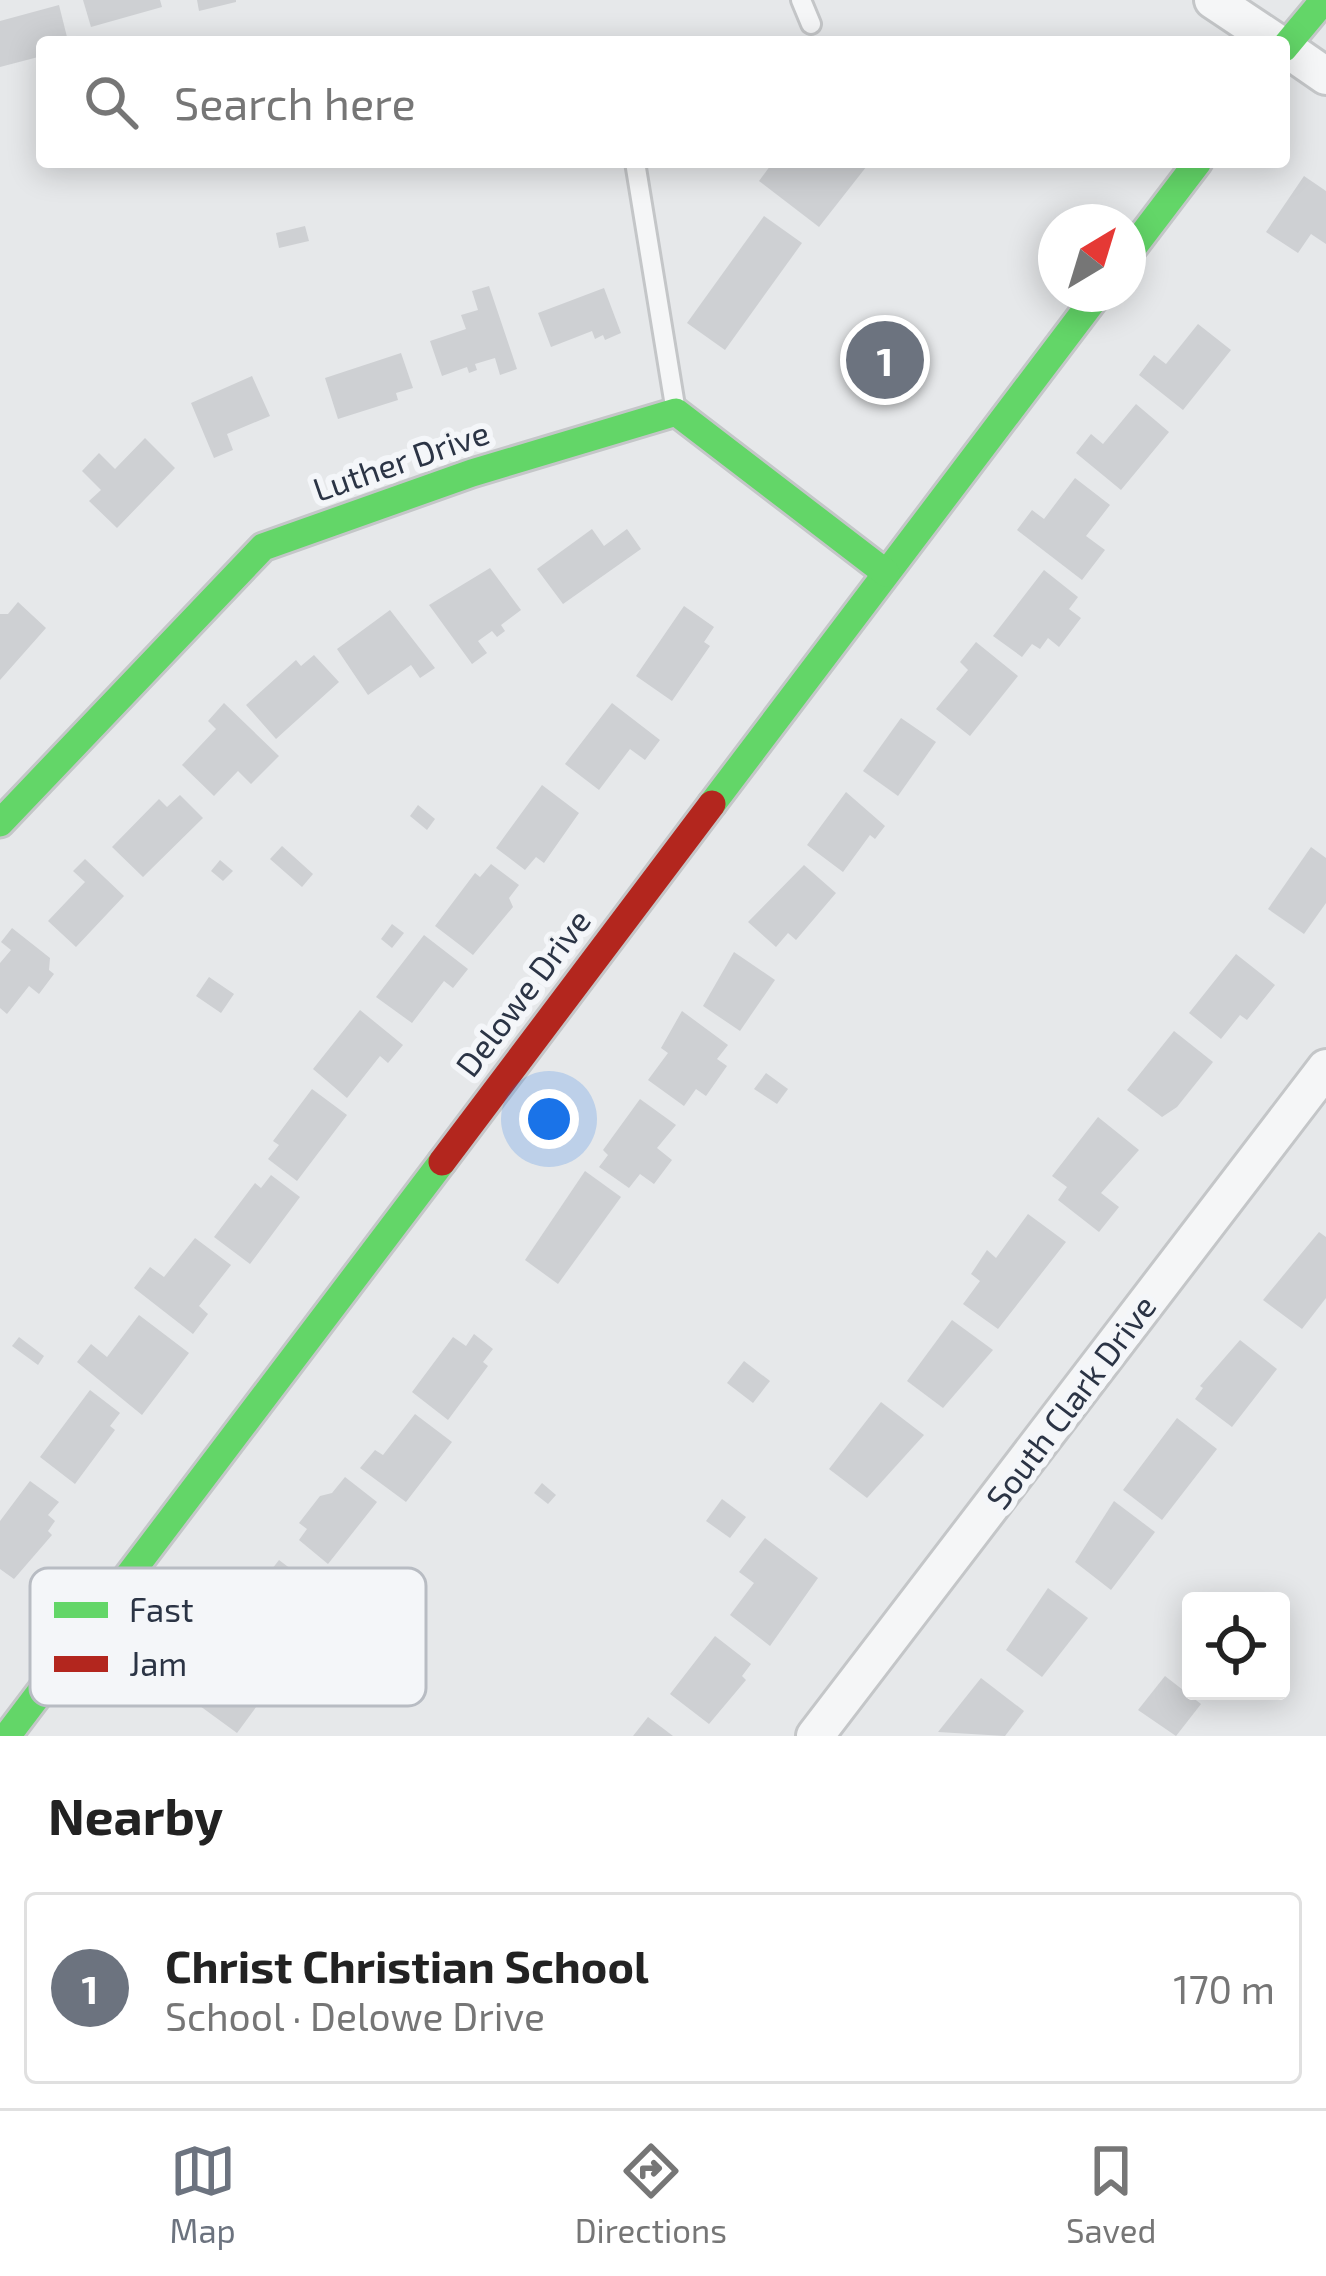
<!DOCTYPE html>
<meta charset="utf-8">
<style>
:root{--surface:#fff;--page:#f6f6f6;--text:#222;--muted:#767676;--line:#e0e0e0;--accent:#6c737f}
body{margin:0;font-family:"Exo 2",sans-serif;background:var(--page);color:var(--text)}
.controls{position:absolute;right:36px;bottom:36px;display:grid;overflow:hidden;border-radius:12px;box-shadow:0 6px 30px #0003}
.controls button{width:108px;height:108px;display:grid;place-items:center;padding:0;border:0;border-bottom:3px solid var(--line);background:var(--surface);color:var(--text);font:60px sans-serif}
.compass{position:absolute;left:1038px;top:204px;width:108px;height:108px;border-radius:50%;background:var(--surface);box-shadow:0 6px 30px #0003;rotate:38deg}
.you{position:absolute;left:549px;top:1119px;width:42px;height:42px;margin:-30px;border:9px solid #fff;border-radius:50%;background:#1a73e8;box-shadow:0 0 0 18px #1a73e833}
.badge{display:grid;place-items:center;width:78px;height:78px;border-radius:50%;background:var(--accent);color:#fff;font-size:39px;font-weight:700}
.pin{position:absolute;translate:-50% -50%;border:6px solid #fff;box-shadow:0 3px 12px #0006}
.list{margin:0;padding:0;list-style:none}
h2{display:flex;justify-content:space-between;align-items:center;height:156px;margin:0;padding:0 48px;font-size:51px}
h2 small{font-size:39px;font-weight:400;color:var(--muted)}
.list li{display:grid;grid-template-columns:78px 1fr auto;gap:36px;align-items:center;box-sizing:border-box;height:192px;margin:0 24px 24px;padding:0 24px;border:3px solid var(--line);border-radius:12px}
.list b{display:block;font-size:45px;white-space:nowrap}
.list p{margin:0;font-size:39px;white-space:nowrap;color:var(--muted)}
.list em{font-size:39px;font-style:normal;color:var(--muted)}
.icon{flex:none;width:66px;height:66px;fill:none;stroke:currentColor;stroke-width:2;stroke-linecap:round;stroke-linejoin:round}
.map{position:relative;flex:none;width:1326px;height:1736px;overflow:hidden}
.search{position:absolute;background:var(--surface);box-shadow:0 6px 30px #0003;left:36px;right:36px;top:36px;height:132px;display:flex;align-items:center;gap:30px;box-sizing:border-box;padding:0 42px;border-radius:12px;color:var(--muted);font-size:45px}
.sheet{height:372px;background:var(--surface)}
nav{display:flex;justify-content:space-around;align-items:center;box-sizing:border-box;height:168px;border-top:3px solid var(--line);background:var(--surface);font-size:33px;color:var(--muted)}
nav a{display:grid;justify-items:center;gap:6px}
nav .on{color:var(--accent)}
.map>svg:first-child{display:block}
.building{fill:#ced0d3}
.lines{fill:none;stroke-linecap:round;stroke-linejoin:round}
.lane-casing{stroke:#c4c6c8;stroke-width:24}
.street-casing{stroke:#c4c6c8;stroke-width:42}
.fast-casing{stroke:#c4c6c8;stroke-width:33}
.jam-casing{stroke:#c4c6c8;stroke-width:33}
.lane{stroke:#f5f6f7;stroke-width:18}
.street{stroke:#f5f6f7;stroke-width:36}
.fast{stroke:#63d668;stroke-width:27}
.jam{stroke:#b3261e;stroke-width:27}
.labels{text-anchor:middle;stroke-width:12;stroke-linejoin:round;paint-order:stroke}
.street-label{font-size:33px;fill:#2b3445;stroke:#f4f6f9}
.key{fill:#f4f6f9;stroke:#b8bcc3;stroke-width:3}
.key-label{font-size:33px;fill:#2b3445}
</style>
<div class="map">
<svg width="1326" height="1736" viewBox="0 0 1326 1736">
<rect width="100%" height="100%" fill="#e6e8ea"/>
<!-- building -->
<g class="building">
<path d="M83,0H160L162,7L91,27Z"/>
<path d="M197,0H236V2L199,11Z"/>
<path d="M59,5L68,41L42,42V56L0,67V21Z"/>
<path d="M773,162H870L819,227L759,181Z"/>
<path d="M1304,176L1326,191V244L1311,234L1298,253L1266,232Z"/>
<path d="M764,216L802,243L725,350L687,323Z"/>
<path d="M305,226L309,241L279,248L276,233Z"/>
<path d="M489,286L517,369L500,375L495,358L475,364L477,370L469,373L467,367L442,376L430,341L466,329L461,315L478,310L472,291Z"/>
<path d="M604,288L621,333L605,340L603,335L595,339L592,331L551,347L538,313Z"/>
<path d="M1198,324L1231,350L1183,410L1139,375L1154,355L1166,364Z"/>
<path d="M401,353L413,388L396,393L398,400L338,419L325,378Z"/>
<path d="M252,376L270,416L227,434L233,450L214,458L191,403Z"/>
<path d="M1136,404L1169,432L1121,490L1076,453L1091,434L1103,444Z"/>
<path d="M145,438L175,468L117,528L89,501L101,490L82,471L99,453L115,469Z"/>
<path d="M1075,478L1110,505L1086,536L1105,550L1082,580L1017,530L1032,510L1044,519Z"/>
<path d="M592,529L604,546L627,529L641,549L563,604L537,569Z"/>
<path d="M490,568L521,610L501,625L505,631L497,637L492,631L478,641L487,653L472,664L429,605Z"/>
<path d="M1044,570L1078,597L1069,609L1081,618L1059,647L1048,638L1040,649L1032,644L1022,657L993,636Z"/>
<path d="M18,602L46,628L0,680V614H8Z"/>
<path d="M684,606L714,627L704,642L710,646L672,701L636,676Z"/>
<path d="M390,610L435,668L420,678L411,665L368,695L337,649Z"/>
<path d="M976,642L1018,676L970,736L936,709L968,670L960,662Z"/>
<path d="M314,655L339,682L276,739L246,705L296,660L301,666Z"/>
<path d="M224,703L279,756L251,784L238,771L214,796L182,765L216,729L208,721Z"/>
<path d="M612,703L660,740L645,760L630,749L599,790L565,764Z"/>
<path d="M901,718L936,742L898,796L863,771Z"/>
<path d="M542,785L579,813L544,863L536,857L525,870L496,848Z"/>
<path d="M846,792L885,826L875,839L870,835L843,872L807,845Z"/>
<path d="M180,795L203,818L143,877L112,847L159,799L167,807Z"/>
<path d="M418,805L435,819L427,830L410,816Z"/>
<path d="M282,846L313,874L302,887L270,859Z"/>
<path d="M1311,847L1326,858V903L1304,934L1268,909Z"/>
<path d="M85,859L124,896L76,947L48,921L85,882L73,871Z"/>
<path d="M220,860L233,871L223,881L211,871Z"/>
<path d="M491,864L519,885L509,898L513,907L473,955L435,926L475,873L480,877Z"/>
<path d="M804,865L836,893L796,940L788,933L776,947L748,922Z"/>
<path d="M392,924L404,933L392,948L381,939Z"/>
<path d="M12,928L50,958L49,970L54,974L39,994L29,986L7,1014L0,1008V963L11,950L1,942Z"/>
<path d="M424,935L468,969L453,988L444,981L412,1023L376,997Z"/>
<path d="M734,952L775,980L740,1031L703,1006Z"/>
<path d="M1236,954L1275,985L1247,1020L1240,1015L1221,1039L1189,1013Z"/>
<path d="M209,977L234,994L221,1013L196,996Z"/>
<path d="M360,1010L403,1045L388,1063L380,1056L347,1098L313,1069Z"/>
<path d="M682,1011L728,1045L717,1059L727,1066L706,1096L696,1089L684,1106L648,1080L668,1053L661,1048Z"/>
<path d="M1174,1031L1213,1062L1177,1107L1162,1117L1127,1090Z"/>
<path d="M766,1073L788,1089L777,1104L754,1089Z"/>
<path d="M312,1089L347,1115L297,1181L268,1159L279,1145L273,1141Z"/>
<path d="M640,1099L676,1125L657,1148L672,1160L654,1184L640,1174L629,1188L599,1167L608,1155L603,1150Z"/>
<path d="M1098,1117L1139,1150L1101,1193L1119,1207L1099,1232L1058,1200L1067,1187L1052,1176Z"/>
<path d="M585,1171L621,1197L558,1284L525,1260Z"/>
<path d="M271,1175L300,1197L250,1264L214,1237L255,1183L261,1188Z"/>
<path d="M1028,1214L1066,1242L998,1329L963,1304L980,1281L971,1274L987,1250L996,1258Z"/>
<path d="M1319,1232L1326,1237V1298L1302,1329L1263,1300Z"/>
<path d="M195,1238L231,1265L199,1306L208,1314L193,1334L134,1288L150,1267L164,1277Z"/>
<path d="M139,1315L189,1353L142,1415L77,1362L91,1344L107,1357Z"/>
<path d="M952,1320L993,1350L943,1408L907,1381Z"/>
<path d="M474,1334L493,1349L483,1362L488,1366L448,1420L412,1392L453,1337L466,1346Z"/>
<path d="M19,1337L44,1356L38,1365L12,1346Z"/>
<path d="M1240,1340L1277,1369L1232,1427L1195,1399L1203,1388L1200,1386Z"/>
<path d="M744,1361L770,1381L753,1403L727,1383Z"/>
<path d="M90,1390L120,1413L110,1426L115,1430L75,1484L40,1457Z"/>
<path d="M881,1402L924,1435L867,1498L829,1469Z"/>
<path d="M415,1414L452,1442L406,1502L360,1468L375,1450L383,1455Z"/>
<path d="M1177,1418L1217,1449L1162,1520L1123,1490Z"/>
<path d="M345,1477L377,1502L328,1564L299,1540L307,1529L299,1523L320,1496L332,1493Z"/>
<path d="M30,1481L59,1502L48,1515L55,1521L48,1531L52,1535L14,1579L0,1569V1521Z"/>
<path d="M542,1483L556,1495L548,1504L534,1493Z"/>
<path d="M722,1499L746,1517L730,1538L706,1521Z"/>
<path d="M1114,1501L1155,1532L1111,1590L1075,1562Z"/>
<path d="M765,1538L818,1578L770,1646L730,1615L754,1583L739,1572Z"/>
<path d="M279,1560L332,1600L325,1610L315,1602L277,1652L242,1626L274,1584L265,1578Z"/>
<path d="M1048,1588L1088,1618L1042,1677L1006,1650Z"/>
<path d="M233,1636L290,1679L282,1692L273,1684L237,1733L200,1706L230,1667L217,1657Z"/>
<path d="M715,1636L751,1664L742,1676L746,1680L709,1724L670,1694Z"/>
<path d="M1165,1676L1201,1704L1176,1736L1138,1710Z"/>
<path d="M981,1678L1024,1711L1005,1736L938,1732Z"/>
<path d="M648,1717L673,1736H633Z"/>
</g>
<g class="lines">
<defs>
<g id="lane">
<path d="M801,0L811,24"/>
<path d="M635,162L676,412"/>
</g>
<g id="street">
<path d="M1213,0L1276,42"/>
<path d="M1284,47L1326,76"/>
<path d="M815,1736L1326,1068"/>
</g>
<g id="fast">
<path d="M1284,48L1324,0"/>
<path d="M1128,254L1198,162"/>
<path d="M712,804L1098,294"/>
<path d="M0,823L263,547L472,473L676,412L886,573"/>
<path d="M7,1736L442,1162"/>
</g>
<path id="jam" d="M442,1162L712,804"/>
</defs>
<!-- lane casing -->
<use href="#lane" class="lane-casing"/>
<!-- street casing -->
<use href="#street" class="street-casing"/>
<!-- fast casing -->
<use href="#fast" class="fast-casing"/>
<!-- jam casing -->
<use href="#jam" class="jam-casing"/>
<!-- lane -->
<use href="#lane" class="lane"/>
<!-- street -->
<use href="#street" class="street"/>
<!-- fast -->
<use href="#fast" class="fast"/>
<!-- jam -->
<use href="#jam" class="jam"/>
</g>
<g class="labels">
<!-- street labels -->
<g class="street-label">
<text transform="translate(401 461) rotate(-19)" y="12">Luther Drive</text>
<text transform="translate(523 993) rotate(-53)" y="12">Delowe Drive</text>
<text transform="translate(1071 1402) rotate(-53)" y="12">South Clark Drive</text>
</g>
</g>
<!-- legend -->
<rect x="30" y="1568" width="396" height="138" rx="18" class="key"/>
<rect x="54" y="1602" width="54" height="16" fill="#63d668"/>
<rect x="54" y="1656" width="54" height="16" fill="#b3261e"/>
<g class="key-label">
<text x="129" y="1622">Fast</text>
<text x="129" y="1676">Jam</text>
</g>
</svg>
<div class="controls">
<button><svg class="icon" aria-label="locate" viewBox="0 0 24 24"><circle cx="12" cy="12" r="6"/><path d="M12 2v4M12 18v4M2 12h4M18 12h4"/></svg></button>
</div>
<svg class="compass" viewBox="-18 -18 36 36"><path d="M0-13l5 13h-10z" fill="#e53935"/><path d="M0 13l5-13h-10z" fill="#767676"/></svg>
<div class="you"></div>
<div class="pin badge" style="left:885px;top:360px">1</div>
<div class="search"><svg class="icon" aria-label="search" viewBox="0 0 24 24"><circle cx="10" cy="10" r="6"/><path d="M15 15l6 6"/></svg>Search here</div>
</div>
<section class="sheet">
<h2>Nearby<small></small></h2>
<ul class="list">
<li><span class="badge">1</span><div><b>Christ Christian School</b><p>School · Delowe Drive</p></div><em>170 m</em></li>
</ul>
</section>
<nav>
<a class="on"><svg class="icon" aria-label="map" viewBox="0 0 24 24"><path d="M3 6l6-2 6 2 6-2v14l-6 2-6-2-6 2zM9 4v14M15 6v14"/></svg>Map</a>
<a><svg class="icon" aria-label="directions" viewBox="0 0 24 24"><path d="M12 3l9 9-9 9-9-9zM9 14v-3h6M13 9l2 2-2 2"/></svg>Directions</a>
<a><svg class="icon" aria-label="saved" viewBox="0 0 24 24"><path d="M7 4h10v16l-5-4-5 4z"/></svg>Saved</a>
</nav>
